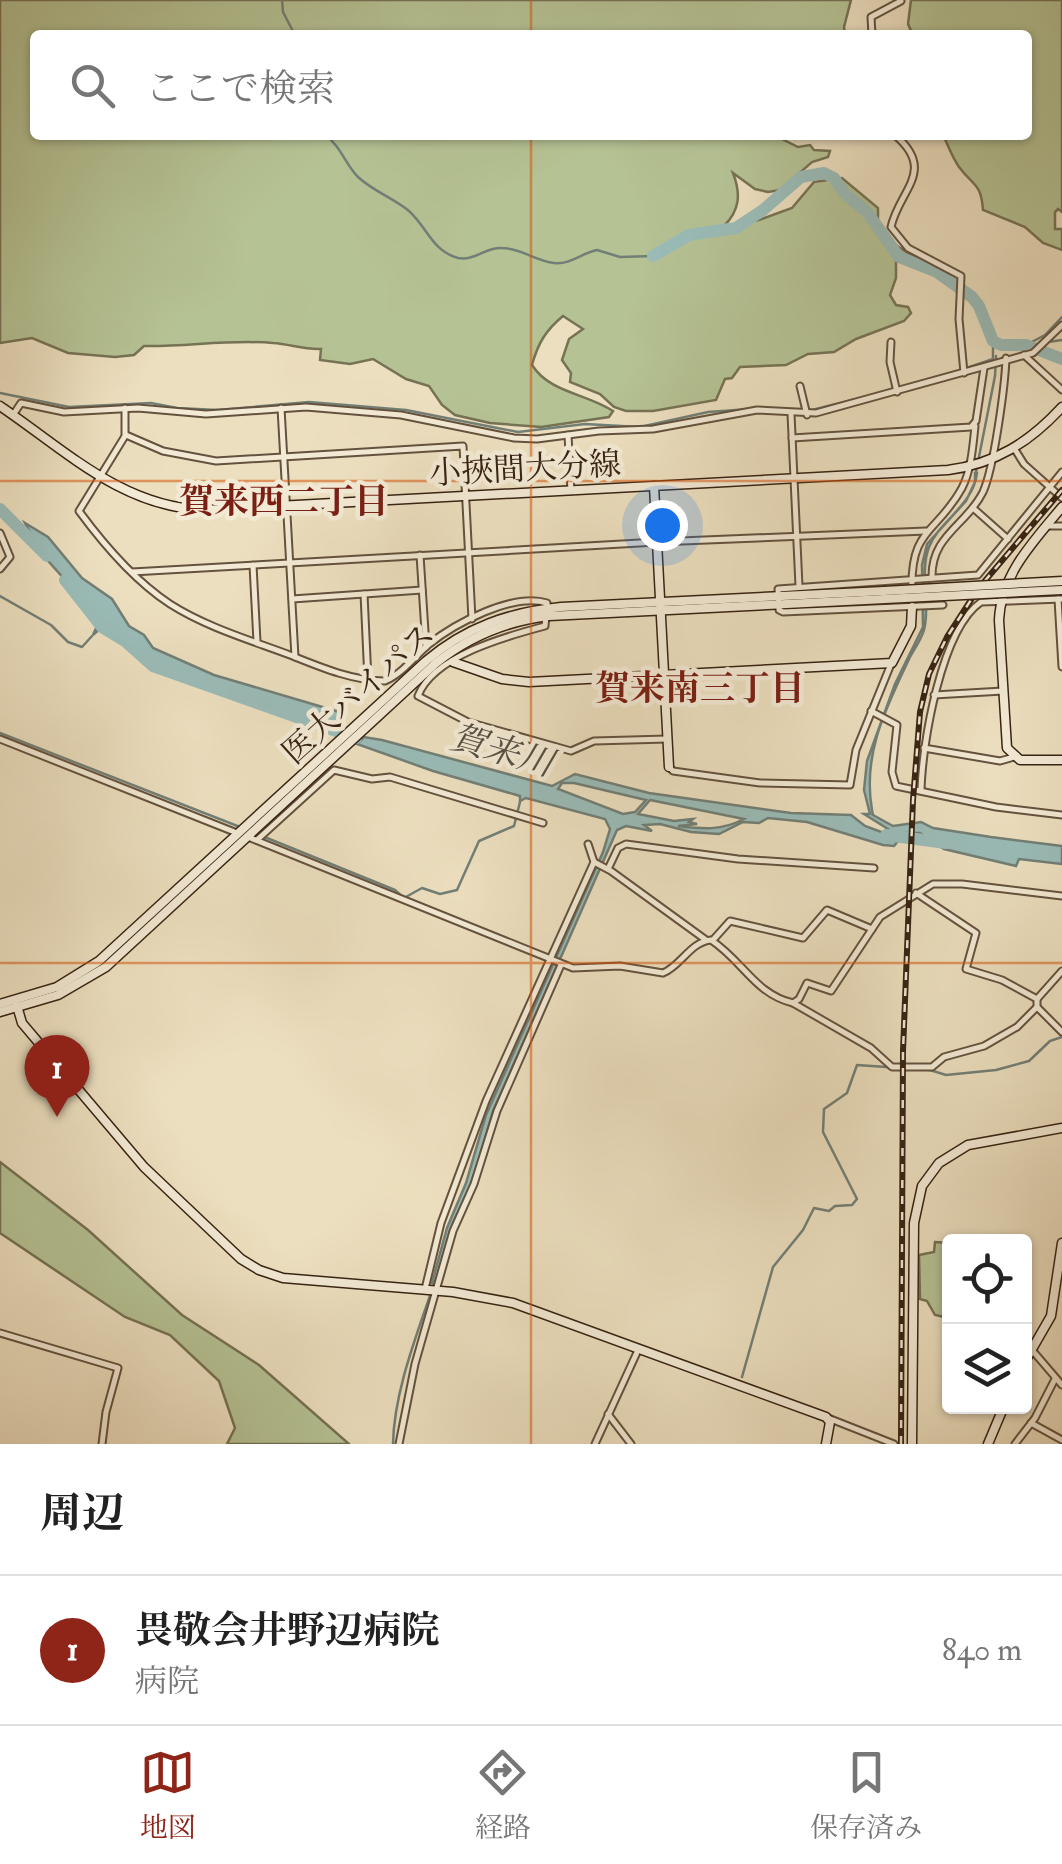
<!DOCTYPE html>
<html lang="ja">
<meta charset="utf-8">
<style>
:root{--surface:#fff;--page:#f2f2f2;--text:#222;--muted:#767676;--line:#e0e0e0;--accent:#8f2418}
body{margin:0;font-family:"IM FELL Double Pica","Noto Serif JP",serif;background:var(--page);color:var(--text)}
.controls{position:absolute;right:30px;bottom:30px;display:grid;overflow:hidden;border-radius:10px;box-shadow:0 2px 8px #0004}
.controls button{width:90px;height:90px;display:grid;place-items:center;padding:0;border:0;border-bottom:2px solid var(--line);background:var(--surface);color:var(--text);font:50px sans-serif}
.you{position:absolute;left:662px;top:525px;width:35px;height:35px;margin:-25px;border:8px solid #fff;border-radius:50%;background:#1a73e8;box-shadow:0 0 0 15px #1a73e833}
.badge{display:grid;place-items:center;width:65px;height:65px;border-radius:50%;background:var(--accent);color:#fff;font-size:32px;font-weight:700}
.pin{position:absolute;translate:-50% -82px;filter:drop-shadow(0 2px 5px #0008)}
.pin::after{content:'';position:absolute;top:52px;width:35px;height:30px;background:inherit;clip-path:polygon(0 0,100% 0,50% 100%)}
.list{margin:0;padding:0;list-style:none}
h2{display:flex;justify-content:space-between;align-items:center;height:130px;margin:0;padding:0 40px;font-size:42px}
h2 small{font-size:32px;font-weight:400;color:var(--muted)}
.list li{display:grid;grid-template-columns:65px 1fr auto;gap:30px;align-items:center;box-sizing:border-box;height:150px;padding:0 40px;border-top:2px solid var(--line)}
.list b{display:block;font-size:38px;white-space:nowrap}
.list p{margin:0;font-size:32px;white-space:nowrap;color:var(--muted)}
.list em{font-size:32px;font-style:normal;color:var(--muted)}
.icon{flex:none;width:55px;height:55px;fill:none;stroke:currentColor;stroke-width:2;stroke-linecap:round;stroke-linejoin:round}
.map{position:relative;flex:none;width:1062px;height:1444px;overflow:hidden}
.search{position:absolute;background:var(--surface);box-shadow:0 2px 8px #0004;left:30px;right:30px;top:30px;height:110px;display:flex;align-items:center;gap:25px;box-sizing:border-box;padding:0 35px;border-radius:10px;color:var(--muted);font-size:38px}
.sheet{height:280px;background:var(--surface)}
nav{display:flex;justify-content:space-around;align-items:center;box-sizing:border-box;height:140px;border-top:2px solid var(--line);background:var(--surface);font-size:28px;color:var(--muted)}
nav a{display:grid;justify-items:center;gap:5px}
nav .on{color:var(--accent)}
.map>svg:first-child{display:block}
.green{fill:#b5c294;stroke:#767254;stroke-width:2.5}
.water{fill:#9abcb8;stroke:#727f76;stroke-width:2.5;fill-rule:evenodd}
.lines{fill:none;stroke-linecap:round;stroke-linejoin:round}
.stream{stroke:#727f76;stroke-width:2.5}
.river{stroke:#9abcb8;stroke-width:12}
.street-casing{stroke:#64523e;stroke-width:9}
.secondary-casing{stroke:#372313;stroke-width:11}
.street{stroke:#f3ead5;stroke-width:5}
.secondary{stroke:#f3ead5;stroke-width:8}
.rail-casing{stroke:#372313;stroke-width:6}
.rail{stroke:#f3ead5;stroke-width:2.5;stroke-dasharray:8;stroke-linecap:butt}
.secondary-bridge-casing{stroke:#372313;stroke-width:11;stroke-linecap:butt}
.secondary-bridge{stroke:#f3ead5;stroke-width:8}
.grid{fill:none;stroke:#d6540d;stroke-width:2.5;stroke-opacity:0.55}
.labels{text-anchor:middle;stroke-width:9;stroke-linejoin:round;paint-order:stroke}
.street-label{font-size:32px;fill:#372313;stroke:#f3ead5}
.neighbourhood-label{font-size:35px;font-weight:bold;fill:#7a1f14;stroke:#f3ead5}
.water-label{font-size:35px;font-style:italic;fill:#555145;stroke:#f3ead5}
</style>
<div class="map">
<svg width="1062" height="1444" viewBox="0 0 1062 1444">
<rect width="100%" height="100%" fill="#ecdfbf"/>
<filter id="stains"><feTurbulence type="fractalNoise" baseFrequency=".002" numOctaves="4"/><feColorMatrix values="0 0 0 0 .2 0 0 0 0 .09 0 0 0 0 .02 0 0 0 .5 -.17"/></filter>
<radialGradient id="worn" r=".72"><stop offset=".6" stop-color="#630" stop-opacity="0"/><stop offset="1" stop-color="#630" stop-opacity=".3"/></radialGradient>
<!-- green -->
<g class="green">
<path d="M0,0H851L844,27L845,35H35V135H780V138L798,147L810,145L814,150L830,151L828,157L812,162L780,190L768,192L755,189L733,173C741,194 740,210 724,226L759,220L792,208L814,182L842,178L878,208V234L916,258L896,262V278L890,295L896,305L908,307L911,313L904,321L856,339L834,352L808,354L786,365L740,367L732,378L725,379L716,400L653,411H626L614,407L600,394L570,382L571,373L562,360L569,339L583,329L563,316C546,330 538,343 532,365C550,393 585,393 613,411L609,417L541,427L490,423L455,415L442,405L429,386L406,379L373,359L350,364L320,360L321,349C304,350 290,344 273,343C230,339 186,347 144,346L134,355L115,357L68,353L32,338L0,343Z"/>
<path d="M911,0H1062V212L1058,209L1055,212V229H1062V250L1043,243L1025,227L983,210C981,183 974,187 959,167C952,157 948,145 943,135H1027V35H913L908,24Z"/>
<path d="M0,1162L88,1230L182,1315L259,1365L349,1444H227L235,1428L219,1381L170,1335L125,1317L0,1233Z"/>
<path d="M935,1242L949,1243V1318L935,1315L927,1301L920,1299L919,1255L934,1252Z"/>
</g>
<!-- water -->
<g class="water">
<path d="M975,473H977C973,506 939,521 929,547C919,574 931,603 924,630C921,640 915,648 910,657C886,708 862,754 872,810L873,815L893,826L921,822L933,828L991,837L1062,846V864L1019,859L1016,866L944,849L920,833H905L894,846L883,845L807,822L768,818L759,823L743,822L719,834L691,832L660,824L644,825L652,831L626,826L617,830L493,1111L471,1186L453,1223L437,1284L432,1283L447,1228L466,1183L486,1115L603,852L610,829L605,819L526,798L520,801V796L433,771L357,744L364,737L382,740L552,786L575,774L649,793L791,813L851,815L865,826L884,833L888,829L864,814H870L864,790L867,761L895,684L923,627L922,565L927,544L966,501L975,482ZM562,783H574L646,800L635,812L623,814L558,789ZM650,800L744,819C721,831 702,829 678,826L697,824L689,822L693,819L674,821L638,814Z"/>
<path d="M25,523L48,537L82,578L112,599L129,626L144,635L153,648L214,675L336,711L343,715L342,729L336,734L277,706L218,688L141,658L124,639L104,625L93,635L100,619L41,553Z"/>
</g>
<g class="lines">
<!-- stream -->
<g class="stream">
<path d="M282,0L283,12L295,35"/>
<path d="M325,135C341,146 345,164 358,177C373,191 393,198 409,211C427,227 432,251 458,258C475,261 485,247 502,248C520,248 536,261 554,263C570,265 582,253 597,250L620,257L653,256"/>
<path d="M1048,342L1062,340"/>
<path d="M1026,345L1045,335L1062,317"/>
<path d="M952,373L993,359V341"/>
<path d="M0,393L69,407L151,403L177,408L218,410L309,402L406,410L518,432L585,424L640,427L708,412L765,408"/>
<path d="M812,410L892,390"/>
<path d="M976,472L995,376L996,356"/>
<path d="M0,596L51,625L68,642L82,647L92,636"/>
<path d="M0,733L240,827"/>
<path d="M262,836L395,890L404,898L422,888L440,894L457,890L479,841L514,826L520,802"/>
<path d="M742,1377L773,1267L803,1230L814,1208L829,1211L835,1206L852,1205L857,1199L823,1132L824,1109L847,1093L857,1065L930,1070L946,1075L996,1070L1029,1061L1050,1041L1062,1037"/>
<path d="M393,1444C394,1390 418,1332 435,1281"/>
</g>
<!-- river -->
<g class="river">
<path d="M653,256L689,235L736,228L763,210L801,177L824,173L834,178L844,193L867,212L899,257L937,272L972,297L979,306L993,341L1001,345H1026L1062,359"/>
<path d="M0,509L47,556"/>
<path d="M65,580L102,627L125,641L153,666L356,738"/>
<path d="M886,835L946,843"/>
</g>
<defs>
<g id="street">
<path d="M872,35L871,17L901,1"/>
<path d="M895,135C937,171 899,190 891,227L908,248L961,276L959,319L964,373"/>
<path d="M891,342L890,362L897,392"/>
<path d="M1024,355L1062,390"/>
<path d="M800,386L807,415"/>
<path d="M125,408V436L79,511C104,545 135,581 170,604C206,627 250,640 290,655C320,667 353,681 385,681C402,674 414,657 428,645C454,624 513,592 547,603L548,608"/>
<path d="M281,408L295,657"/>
<path d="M791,414L799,586"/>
<path d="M13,415L21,403L64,412L138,408L206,414L306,407L401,415L514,438L537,439L599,431L653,429L757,410L816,413L1033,353L1062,325"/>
<path d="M126,435L163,451L216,461L463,446L472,619"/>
<path d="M568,435L571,491"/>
<path d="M792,438L971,427L976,421L984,368"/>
<path d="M1014,448L1024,464L1062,498"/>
<path d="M973,508L1008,539"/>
<path d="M1046,526H1062"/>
<path d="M0,533L10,557L0,569"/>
<path d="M420,555L426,647"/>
<path d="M253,565L257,642"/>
<path d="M132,572L657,542L926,531"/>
<path d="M932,578C931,535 966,526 983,492C994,468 1005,386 1006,358"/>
<path d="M912,592C910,527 936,535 962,488C971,471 973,446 975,426"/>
<path d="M364,594L368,680"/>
<path d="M292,599L422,590"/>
<path d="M1058,599L1062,667"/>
<path d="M943,605L783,612L779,610L778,589L978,575L1062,472"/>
<path d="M546,616L545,626C507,636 433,656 418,696L468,722L571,751L594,741L667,739"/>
<path d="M934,695L1003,691"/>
<path d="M871,711L897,725L892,772L896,786L996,807L1062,815"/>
<path d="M0,739L237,833"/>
<path d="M924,748L1000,761L1014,757"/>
<path d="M669,767L673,771L760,783L850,785L856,750L891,664"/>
<path d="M921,791C922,745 941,629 981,602L1062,599"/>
<path d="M248,837L573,968L620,966L663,973C681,966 690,942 711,940C743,961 755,994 793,1003L799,999L807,983L831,991L880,917L933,884H962L1062,896"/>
<path d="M257,840L334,770L372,779L390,777L543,823"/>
<path d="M594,862L611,871L706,940"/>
<path d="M608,869L618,848L626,844L738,859L874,868"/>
<path d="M713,940L730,921L803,938L827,910L872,929"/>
<path d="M1037,999L1062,971"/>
<path d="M793,1003L871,1048L892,1067H932L944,1057L984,1046L1017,1027L1037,1007V999L1002,980L966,969L976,933L916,893"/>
<path d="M1037,1007L1062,1032"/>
<path d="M425,1289L441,1223L486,1101L594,862L588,844"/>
<path d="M0,1333L118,1368L106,1412L102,1444"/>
<path d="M1032,1350L1062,1385"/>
<path d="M608,1414L631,1444"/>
<path d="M828,1418L894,1444"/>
<path d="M1031,1423L1062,1440"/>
<path d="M399,1444L415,1364L453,1231L474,1184L497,1111L561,965"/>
<path d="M595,1444L639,1348"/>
<path d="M1015,1444L1035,1418L1055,1379"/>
</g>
<g id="secondary">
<path d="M0,406C65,450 122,507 204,510L948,470C995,464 1030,442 1062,407"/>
<path d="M654,486L669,767"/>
<path d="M1062,507C1034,541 1001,574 999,620L1007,748L1020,760H1062"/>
<path d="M453,662L502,679L529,682L892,663L911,626L912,607"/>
<path d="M0,1004L57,987L99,961L426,661C466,627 510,612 561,607L884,591"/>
<path d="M17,1006L22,1023L144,1167L241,1259L259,1270L283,1278L453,1292L513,1303L826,1417L830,1422L826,1444"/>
<path d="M0,1012L58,995L106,967L436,663C470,636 506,621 549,616L885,599"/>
<path d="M1024,1363L1051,1316L1062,1243"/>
<path d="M912,1444L914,1223L922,1186L939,1163L968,1145L1062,1128"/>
<path d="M988,1444L1004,1406"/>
</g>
</defs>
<!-- street casing -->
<use href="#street" class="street-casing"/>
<!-- secondary casing -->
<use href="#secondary" class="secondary-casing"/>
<!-- street -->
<use href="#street" class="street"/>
<!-- secondary -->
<use href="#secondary" class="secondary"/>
<defs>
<path id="rail" d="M901,1444L903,1051L913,800L920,712L929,674L947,637L978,589L1062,490"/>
</defs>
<!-- rail casing -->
<use href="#rail" class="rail-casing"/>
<!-- rail -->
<use href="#rail" class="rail"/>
<defs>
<g id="secondary-bridge">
<path d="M884,591L1062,581"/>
<path d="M885,599L1062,590"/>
</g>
</defs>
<!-- secondary-bridge casing -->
<use href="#secondary-bridge" class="secondary-bridge-casing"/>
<!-- secondary-bridge -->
<use href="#secondary-bridge" class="secondary-bridge"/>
</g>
<!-- grid -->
<path class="grid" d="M531,0V35M531,135V1444M0,481H1062M0,963H1062"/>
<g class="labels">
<!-- street labels -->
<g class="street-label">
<text transform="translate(525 468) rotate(-3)" y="11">小挾間大分線</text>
<text transform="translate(358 693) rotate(-42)" y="11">医大バイパス</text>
</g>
<!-- neighbourhood labels -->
<g class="neighbourhood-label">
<text x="284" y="513">賀来西二丁目</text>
<text x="700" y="700">賀来南三丁目</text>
</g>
<!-- water labels -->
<g class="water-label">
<text transform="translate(502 750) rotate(16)" y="12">賀来川</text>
</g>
</g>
<rect width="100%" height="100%" filter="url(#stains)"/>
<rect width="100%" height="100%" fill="url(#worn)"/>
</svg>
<div class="controls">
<button><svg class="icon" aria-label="locate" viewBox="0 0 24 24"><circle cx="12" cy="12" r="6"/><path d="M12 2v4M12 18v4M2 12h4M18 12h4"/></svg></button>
<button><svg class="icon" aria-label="layers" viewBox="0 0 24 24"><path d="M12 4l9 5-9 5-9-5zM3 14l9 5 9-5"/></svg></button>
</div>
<div class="you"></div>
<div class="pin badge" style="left:57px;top:1117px">1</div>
<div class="search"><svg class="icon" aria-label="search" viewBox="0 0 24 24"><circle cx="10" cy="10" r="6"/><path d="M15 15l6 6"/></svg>ここで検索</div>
</div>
<section class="sheet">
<h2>周辺<small></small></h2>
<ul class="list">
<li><span class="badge">1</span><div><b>畏敬会井野辺病院</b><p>病院</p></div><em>840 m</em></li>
</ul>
</section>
<nav>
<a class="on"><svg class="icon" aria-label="map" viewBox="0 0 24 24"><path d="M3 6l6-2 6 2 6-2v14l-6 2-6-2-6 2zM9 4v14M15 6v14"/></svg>地図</a>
<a><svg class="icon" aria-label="directions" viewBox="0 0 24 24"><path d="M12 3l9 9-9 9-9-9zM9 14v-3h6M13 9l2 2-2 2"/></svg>経路</a>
<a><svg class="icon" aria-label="saved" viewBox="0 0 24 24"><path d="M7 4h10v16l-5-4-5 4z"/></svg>保存済み</a>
</nav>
